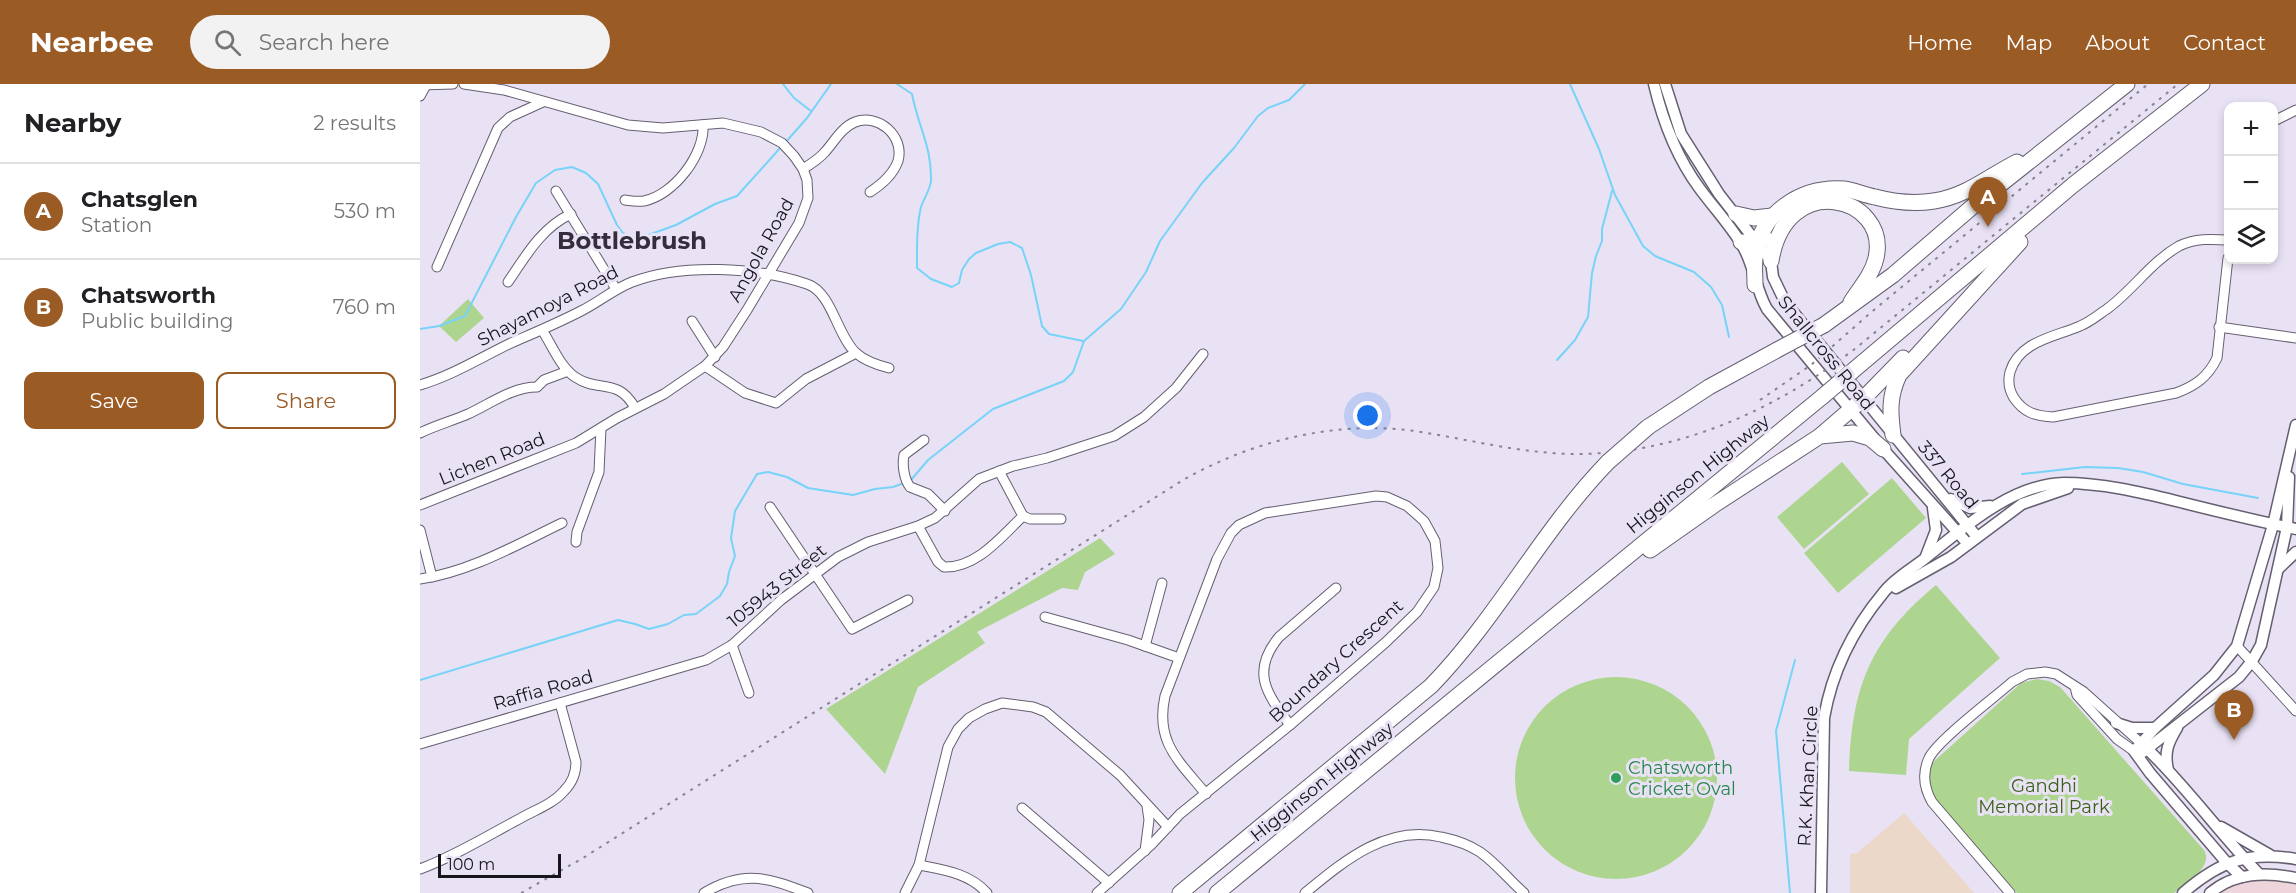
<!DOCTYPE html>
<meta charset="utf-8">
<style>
:root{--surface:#fff;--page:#f2f2f2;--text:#202124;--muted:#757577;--line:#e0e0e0;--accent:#9b5b25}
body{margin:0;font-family:Montserrat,sans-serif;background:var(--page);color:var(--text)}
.controls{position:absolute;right:18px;top:18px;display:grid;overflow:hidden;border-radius:12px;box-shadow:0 3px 9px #0003}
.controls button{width:54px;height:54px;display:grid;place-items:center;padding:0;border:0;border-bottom:2px solid var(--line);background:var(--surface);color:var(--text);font:30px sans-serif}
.scale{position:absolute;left:18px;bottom:15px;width:123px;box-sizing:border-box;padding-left:6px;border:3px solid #17141b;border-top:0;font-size:16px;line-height:21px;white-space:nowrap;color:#17141b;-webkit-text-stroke:4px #e9e2f5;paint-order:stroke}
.you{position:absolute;left:948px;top:332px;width:21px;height:21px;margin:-15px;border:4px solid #fff;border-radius:50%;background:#1a73e8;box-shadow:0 0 0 9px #1a73e833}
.badge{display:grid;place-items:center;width:39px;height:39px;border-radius:50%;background:var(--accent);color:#fff;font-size:20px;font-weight:700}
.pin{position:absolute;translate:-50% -50px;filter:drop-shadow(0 2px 3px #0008)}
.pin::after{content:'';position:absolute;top:32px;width:21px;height:18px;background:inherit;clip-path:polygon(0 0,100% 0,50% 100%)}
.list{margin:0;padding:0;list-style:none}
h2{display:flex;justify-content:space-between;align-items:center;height:78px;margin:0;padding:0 24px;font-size:26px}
h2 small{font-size:20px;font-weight:400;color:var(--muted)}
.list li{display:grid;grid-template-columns:39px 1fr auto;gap:18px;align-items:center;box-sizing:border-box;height:96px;padding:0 24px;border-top:2px solid var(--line)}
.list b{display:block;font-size:22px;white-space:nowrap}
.list p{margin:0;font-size:20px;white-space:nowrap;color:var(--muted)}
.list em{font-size:20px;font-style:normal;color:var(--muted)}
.actions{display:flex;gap:12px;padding:18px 24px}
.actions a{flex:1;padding:14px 0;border:2px solid var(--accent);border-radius:12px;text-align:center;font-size:21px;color:var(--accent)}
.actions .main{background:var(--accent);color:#fff}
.icon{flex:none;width:33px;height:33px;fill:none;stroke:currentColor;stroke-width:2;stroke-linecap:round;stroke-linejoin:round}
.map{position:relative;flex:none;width:1876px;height:809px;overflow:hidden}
header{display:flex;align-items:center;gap:36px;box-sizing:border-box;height:84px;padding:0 30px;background:var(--accent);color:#fff}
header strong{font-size:28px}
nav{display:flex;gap:33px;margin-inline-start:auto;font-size:21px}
.search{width:420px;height:54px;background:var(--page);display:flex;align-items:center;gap:15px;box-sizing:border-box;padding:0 21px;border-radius:33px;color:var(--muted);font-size:22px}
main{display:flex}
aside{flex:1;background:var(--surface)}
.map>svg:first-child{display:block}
.commercial{fill:#eed4db}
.industrial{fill:#ebd8c8}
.green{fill:#add590}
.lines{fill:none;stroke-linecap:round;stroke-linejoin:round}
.stream{stroke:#77d3f8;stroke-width:2}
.minor-casing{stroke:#665f70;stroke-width:11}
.tertiary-casing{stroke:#665f70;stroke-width:13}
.trunk-casing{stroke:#665f70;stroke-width:17}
.minor{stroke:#fff;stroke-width:9}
.tertiary{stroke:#fff;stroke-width:10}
.trunk{stroke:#fff;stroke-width:15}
.rail{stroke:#888390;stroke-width:2;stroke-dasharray:3 6;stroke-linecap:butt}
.trunk-bridge-casing{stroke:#665f70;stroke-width:17;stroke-linecap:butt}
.trunk-bridge{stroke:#fff;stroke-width:15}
.leisure-dot{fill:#2e9e5b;stroke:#e9e2f5;stroke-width:2}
.labels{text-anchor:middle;stroke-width:6;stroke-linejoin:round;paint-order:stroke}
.street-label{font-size:18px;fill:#17141b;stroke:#e9e2f5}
.leisure-label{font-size:18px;fill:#27864d;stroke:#e9e2f5;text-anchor:start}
.park-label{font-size:18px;fill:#3b601a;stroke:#e9e2f5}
.district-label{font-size:24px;font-weight:bold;fill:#332d3c;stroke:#e9e2f5}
</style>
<header>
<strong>Nearbee</strong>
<div class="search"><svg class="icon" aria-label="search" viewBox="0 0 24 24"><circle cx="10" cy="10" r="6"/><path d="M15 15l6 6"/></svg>Search here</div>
<nav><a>Home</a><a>Map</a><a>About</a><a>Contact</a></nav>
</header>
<main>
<aside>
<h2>Nearby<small>2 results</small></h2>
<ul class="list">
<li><span class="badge">A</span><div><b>Chatsglen</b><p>Station</p></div><em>530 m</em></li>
<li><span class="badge">B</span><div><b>Chatsworth</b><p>Public building</p></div><em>760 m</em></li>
</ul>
<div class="actions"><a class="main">Save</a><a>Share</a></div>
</aside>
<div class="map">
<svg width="1876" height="809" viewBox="0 0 1876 809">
<rect width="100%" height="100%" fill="#e9e2f5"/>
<!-- commercial -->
<path class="commercial" d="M1876,794V809H1791L1810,797Z"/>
<!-- industrial -->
<path class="industrial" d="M1484,729L1513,762L1554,809H1430V770L1437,769Z"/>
<!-- green -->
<g class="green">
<path d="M48,215L64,234L36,258L19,242Z"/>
<path d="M1422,378L1449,410L1384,465L1357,433Z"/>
<path d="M1472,394L1506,434L1418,509L1384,469Z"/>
<path d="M680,454L695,470L665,488L658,506L642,504L557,548L565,559L498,603L465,690L406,625Z"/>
<path d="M1516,501L1580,574L1489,655L1486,691L1429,687C1432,602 1450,556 1516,501Z"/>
<circle cx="1196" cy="694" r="101"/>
<path d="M1617,595L1629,597L1640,603L1784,766C1794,783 1766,799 1754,809H1597L1515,717C1510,704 1507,692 1512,679L1601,599Z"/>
</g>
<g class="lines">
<!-- stream -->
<g class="stream">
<path d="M363,0L374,14L391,27"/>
<path d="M477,0L492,10C498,42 512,63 511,97C510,106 504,114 501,123C496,142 497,165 497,184L511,195L532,203L539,199L542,186L549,175L556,169L578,160L590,158L602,164L611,191L622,242L629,250L663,257"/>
<path d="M1150,0L1179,65L1195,111L1223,162L1235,172L1274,188L1291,203L1302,221L1309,253"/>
<path d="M365,59L387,34L411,0"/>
<path d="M0,245L19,242L45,232L96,133L116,99L135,86L152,83L166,89L178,100L197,141L203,149L217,155L256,141L295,120L317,112L361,63"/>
<path d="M1137,276L1155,256L1168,233L1172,189L1176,172L1182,157V145L1192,107"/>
<path d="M1602,390L1665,383L1698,384L1723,388L1763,400L1838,414"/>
<path d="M491,396L508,376L573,325L644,297L653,288L664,257L701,225L726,188L740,157L782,99L814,64L838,32L848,24L869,16L885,0"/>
<path d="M0,596L198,536L215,540L229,545L248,540L264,531L276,530L300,512L307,500L309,488L315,472L311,454L315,427L337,390L348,388L367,393L388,404L433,411L455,405L473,403L484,399"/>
<path d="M1370,809L1356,647L1375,576"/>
</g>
<defs>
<g id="minor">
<path d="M0,1L33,0"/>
<path d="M0,12L6,1"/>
<path d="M1854,37L1876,26"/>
<path d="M383,85C391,80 399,75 405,68C414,58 422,43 435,38C458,29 485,52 478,77C473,91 462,100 450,108"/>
<path d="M136,107L196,205"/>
<path d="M205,116C212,117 217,118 224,117C254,111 285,70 283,41"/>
<path d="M1808,156C1792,155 1775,154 1759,162C1731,178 1713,206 1687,225C1678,231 1670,238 1660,242C1635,253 1599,257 1590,288C1588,296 1589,306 1594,314C1604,329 1616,332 1633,333L1756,309C1775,302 1788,293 1797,274L1808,174"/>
<path d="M17,183L78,44L90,33L123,18"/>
<path d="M88,198C105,173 122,143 151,130"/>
<path d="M272,237L295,273"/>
<path d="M1799,243L1876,254"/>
<path d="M122,246C132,261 140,283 155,293C179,309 198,293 215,324"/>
<path d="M285,282L325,309L356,319L386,295L436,269"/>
<path d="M0,301C33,291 60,274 91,259C114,249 138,239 161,227C179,218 194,205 212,198C262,179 337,183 387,200C412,208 417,252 436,269C445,277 457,281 469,284"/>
<path d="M0,349C16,341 32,337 48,330C70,320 92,303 117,303L124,296L148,287"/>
<path d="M504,356L484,371C482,381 484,395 490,403L508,410L525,427"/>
<path d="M0,421L156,359L197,334L244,310L285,282L303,263L327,226L379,139L388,114L387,96L383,85L374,72L362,59L341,48L303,39L243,44L208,41L84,6L44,0"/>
<path d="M350,423L432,545L488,516"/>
<path d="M603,432L610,435H641"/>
<path d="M498,442L518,478L524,483C557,484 582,452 603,432L579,387"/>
<path d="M0,446L12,493"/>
<path d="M156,458L157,448L179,388L181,344"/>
<path d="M0,495C50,488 98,460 142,439"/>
<path d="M625,533L708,556L759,574"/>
<path d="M312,561L329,609"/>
<path d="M725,562L742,499"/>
<path d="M1817,562L1876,627"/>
<path d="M1655,603L1657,611L1697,655L1714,667"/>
<path d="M870,641C847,610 830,588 859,553L916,504"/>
<path d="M0,660L286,576L312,561L361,516L418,473L448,458L498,442L515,434L559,395L593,382L627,374L694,352L724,333L756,304L783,270"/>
<path d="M602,724L689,799"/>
<path d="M725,767L729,736L727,722"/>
<path d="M499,781C524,786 549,789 567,809"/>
<path d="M0,785C35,772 67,752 101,734C115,726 133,720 144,707C152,699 156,689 156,678L140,619"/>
<path d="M284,809C324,785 348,794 388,809"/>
<path d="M485,809L499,781L528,663L538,645L549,634L565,625L582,619L613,623L626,628L700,691L748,743"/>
<path d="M677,809L731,761L760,730L870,641L966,558L997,528L1014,503L1018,484L1015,457L1004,437L987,422L967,413L956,412L845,429L819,441L811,449L797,475L745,612C735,658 758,676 786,710"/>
<path d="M885,809C924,777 967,740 1021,753C1035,756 1048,760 1060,768C1077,780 1089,796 1104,809"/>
<path d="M1590,809L1512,718C1504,704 1502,689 1509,674C1518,656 1574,614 1592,598L1607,590L1625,588L1636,590L1664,608L1722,660"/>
</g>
<g id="tertiary">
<path d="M1234,0C1243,38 1257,74 1280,105C1294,124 1310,141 1322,161C1334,180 1335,204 1347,225L1463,365L1548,460"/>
<path d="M1245,0L1261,50L1299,110L1351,177L1353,193L1365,218L1557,453"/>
<path d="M1531,415L1550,424L1570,422"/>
<path d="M1506,472L1516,446L1513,424"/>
<path d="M1859,484L1876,468"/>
<path d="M1476,504L1531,473L1602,420L1648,404"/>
<path d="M1696,639L1712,644H1735"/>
<path d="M1723,661C1765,700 1798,748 1839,790"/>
<path d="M1723,668L1819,593L1832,577L1841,561L1867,443L1869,393"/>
<path d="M1748,686C1744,668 1748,659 1757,644"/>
<path d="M1801,743L1850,771"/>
<path d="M1822,793L1807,779L1730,689L1714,667L1735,644L1794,591L1817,562L1853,441L1876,341"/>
<path d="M1401,809L1404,634C1412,587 1434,544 1464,508C1474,495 1490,486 1503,476C1542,445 1591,400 1644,399C1682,399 1720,408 1756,417C1796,427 1836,437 1876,445"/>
<path d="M1763,809C1800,777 1828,767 1876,775"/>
<path d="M1790,809C1815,788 1846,788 1876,794"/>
</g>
<g id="trunk">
<path d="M1316,130L1334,134L1352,132"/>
<path d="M1321,158L1332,159L1346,155"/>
<path d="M1351,177C1366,85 1470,112 1456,174C1452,191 1440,204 1431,218"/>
<path d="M1335,201C1335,192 1334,183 1335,174C1339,129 1381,102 1424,105C1434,106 1444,111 1455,113C1474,118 1495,120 1514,117C1547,112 1569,92 1597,78"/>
<path d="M1404,241L1473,191L1552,123L1707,0"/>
<path d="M1442,279L1653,101L1782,0"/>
<path d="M1228,343L1289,303L1357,266"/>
<path d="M1473,351C1470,328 1469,312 1479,291L1600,158"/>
<path d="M1400,352L1443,315L1483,274"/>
<path d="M1230,466L1294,421L1400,352L1433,349L1450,354L1463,365"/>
<path d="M760,809L1011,602C1078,533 1122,446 1188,378"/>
<path d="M797,809L1402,313"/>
</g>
</defs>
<!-- minor casing -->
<use href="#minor" class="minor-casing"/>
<!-- tertiary casing -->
<use href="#tertiary" class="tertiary-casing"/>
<!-- trunk casing -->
<use href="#trunk" class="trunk-casing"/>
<!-- minor -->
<use href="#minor" class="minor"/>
<!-- tertiary -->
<use href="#tertiary" class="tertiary"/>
<!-- trunk -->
<use href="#trunk" class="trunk"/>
<!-- rail -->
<g class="rail">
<path d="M1340,316L1391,281L1455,225L1728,0"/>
<path d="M101,809L163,774L763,396C832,357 915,336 995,347C1047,355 1099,369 1152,370C1256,371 1354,327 1436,264L1758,0"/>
</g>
<defs>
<g id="trunk-bridge">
<path d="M1357,266L1404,241"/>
<path d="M1402,313L1442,279"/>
<path d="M1188,378L1228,343"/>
</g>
</defs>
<!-- trunk-bridge casing -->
<use href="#trunk-bridge" class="trunk-bridge-casing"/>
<!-- trunk-bridge -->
<use href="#trunk-bridge" class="trunk-bridge"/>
</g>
<!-- markers -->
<circle class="leisure-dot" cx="1196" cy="694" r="6"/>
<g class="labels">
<!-- street labels -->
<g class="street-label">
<text transform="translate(341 166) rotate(-61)" y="6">Angola Road</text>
<text transform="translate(128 222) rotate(-27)" y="6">Shayamoya Road</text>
<text transform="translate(1406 269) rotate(51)" y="6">Shallcross Road</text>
<text transform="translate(72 375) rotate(-22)" y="6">Lichen Road</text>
<text transform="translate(1278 390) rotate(-39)" y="6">Higginson Highway</text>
<text transform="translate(1528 391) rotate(50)" y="6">337 Road</text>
<text transform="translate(357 502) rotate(-39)" y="6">105943 Street</text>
<text transform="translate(916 577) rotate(-42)" y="6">Boundary Crescent</text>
<text transform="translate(123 606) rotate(-16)" y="6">Raffia Road</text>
<text transform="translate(1388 692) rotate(-87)" y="6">R.K. Khan Circle</text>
<text transform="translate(902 698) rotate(-39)" y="6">Higginson Highway</text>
</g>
<!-- leisure labels -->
<g class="leisure-label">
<text x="1208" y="690">Chatsworth<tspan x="1208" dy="21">Cricket Oval</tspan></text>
</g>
<!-- park labels -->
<g class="park-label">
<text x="1624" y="708">Gandhi<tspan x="1624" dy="21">Memorial Park</tspan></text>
</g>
<!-- district labels -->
<g class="district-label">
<text x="212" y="165">Bottlebrush</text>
</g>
</g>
</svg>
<div class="controls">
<button>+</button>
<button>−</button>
<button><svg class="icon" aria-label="layers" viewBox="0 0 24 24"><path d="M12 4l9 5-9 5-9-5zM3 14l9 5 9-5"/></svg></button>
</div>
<div class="scale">100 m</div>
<div class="you"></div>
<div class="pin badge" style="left:1568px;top:143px">A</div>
<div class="pin badge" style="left:1814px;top:656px">B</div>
</div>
</main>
